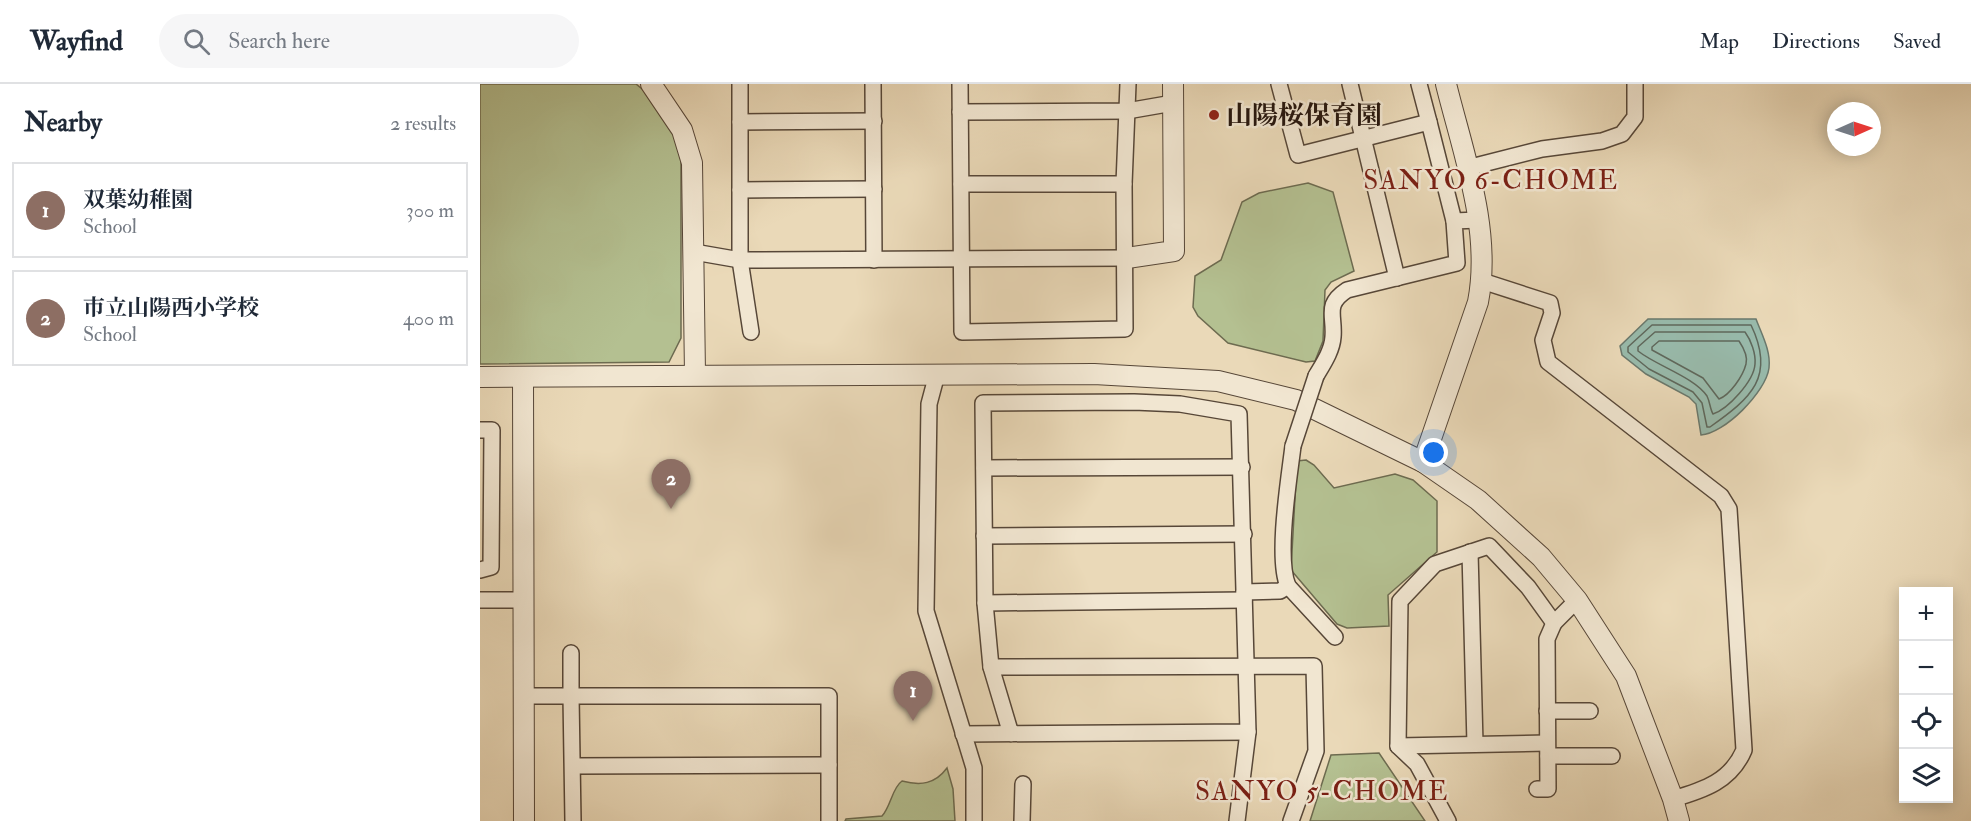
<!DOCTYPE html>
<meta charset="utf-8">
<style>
:root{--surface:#fff;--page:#f6f6f7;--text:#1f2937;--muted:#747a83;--line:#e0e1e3;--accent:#111827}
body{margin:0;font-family:"IM FELL Double Pica","Noto Serif JP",serif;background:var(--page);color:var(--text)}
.controls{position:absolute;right:18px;bottom:18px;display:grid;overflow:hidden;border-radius:0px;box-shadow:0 3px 15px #0003}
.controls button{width:54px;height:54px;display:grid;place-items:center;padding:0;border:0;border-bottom:2px solid var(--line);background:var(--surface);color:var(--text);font:30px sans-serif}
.compass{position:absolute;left:1347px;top:18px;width:54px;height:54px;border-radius:50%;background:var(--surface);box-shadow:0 3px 15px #0003;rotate:87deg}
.you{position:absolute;left:954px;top:369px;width:21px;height:21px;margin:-15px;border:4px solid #fff;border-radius:50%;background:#1a73e8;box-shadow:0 0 0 9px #1a73e833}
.badge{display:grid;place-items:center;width:39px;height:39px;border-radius:50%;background:var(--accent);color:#fff;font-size:20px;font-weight:700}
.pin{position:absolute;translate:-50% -50px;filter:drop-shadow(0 2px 3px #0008)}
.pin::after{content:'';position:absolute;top:32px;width:21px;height:18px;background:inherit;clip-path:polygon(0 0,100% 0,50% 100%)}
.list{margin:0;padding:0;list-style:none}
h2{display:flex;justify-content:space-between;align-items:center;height:78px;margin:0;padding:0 24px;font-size:26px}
h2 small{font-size:20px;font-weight:400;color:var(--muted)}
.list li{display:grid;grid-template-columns:39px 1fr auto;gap:18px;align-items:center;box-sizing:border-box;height:96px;margin:0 12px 12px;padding:0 12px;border:2px solid var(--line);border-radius:0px}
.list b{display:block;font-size:22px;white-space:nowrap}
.list p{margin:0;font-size:20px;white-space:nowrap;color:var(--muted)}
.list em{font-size:20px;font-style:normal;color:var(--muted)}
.icon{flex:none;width:33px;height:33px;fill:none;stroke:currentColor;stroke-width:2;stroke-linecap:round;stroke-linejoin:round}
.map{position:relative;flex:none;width:1491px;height:737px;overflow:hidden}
header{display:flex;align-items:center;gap:36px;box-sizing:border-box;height:84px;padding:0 30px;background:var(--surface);border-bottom:2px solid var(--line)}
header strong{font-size:28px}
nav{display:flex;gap:33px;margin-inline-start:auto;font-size:21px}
.search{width:420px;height:54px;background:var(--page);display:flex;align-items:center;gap:15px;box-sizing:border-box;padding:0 21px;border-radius:33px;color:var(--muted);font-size:22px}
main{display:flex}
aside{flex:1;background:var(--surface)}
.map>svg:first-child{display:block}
.green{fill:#b4c091;stroke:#6d6b50;stroke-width:1.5}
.water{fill:#98baab;stroke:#6a786c;stroke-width:1.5}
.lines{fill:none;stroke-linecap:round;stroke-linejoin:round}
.shore{stroke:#5f685c;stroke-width:1.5}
.minor-casing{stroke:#574738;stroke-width:18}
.tertiary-casing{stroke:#574738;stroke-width:22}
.minor{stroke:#f1e6d1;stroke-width:15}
.tertiary{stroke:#f1e6d1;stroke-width:20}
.minor-bridge-casing{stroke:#574738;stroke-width:18;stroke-linecap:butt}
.minor-bridge{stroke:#f1e6d1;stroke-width:15}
.poi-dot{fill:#8f2418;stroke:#f1e6d1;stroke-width:2}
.labels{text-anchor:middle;stroke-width:5;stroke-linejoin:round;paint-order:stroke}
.poi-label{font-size:26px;font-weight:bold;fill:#26160e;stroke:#f1e6d1;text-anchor:start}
.neighbourhood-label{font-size:27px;letter-spacing:1.5px;fill:#7a1f14;stroke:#f1e6d1}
</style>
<header>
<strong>Wayfind</strong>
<div class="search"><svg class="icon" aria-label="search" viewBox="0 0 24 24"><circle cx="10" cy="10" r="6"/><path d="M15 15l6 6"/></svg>Search here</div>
<nav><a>Map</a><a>Directions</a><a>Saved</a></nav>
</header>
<main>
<aside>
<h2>Nearby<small>2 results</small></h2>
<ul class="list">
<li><span class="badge" style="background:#8d6e63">1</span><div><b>双葉幼稚園</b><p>School</p></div><em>300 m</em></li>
<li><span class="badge" style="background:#8d6e63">2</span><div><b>市立山陽西小学校</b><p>School</p></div><em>400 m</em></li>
</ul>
</aside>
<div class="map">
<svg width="1491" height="737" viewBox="0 0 1491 737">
<rect width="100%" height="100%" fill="#ead9b8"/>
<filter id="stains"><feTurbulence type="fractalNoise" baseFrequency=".00333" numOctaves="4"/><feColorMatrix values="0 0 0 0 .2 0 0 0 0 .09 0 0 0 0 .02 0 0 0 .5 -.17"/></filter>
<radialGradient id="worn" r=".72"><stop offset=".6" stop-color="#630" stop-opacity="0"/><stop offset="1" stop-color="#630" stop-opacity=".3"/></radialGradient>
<!-- green -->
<g class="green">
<path d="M0,0H156L173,14L191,37L201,72V254L189,278L0,280Z"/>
<path d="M828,99L853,108L874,187L851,198L845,206L843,257L835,277L826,278L748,259L718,232L713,223L715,192L741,176L762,118L779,109Z"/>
<path d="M826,376L834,381L854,404L915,390L933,396L957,417V468L908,511L909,542L867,544L857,540L811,486L817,377Z"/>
<path d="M899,669L945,737H830L851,671Z"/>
<path d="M467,684L473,705L475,737H365L366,735L402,732C411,722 412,704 422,697C441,702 455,700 467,684Z"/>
</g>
<!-- water -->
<path class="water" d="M1168,235H1276C1282,251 1291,267 1289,284C1286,308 1244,350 1221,351L1216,320L1209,313L1166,290L1142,271L1140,262Z"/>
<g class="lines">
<!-- shore -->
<g class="shore">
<path d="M1172,241H1271C1296,293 1271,314 1230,343H1227L1222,319L1213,308L1169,285L1148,268V263Z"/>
<path d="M1175,248H1265C1271,256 1276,270 1275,280C1274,297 1248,325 1233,330C1230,325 1230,318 1227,312C1214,293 1177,282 1158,267V263Z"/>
<path d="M1179,257H1259C1263,263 1268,273 1266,280C1263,292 1250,311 1239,315L1223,294L1172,266V263Z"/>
</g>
<defs>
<g id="minor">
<path d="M260,0V176L271,248"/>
<path d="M393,0L394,176"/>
<path d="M480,0L482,248L645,245L644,100L648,0"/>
<path d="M799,0L818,71L949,38L974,137"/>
<path d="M870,0L917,194"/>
<path d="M939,0L949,38"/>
<path d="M480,28L647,27L693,19"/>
<path d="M260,38L394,37"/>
<path d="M987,84L1062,65L1122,57L1142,50L1155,33V0"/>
<path d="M481,100H644"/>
<path d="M260,106L394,105"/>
<path d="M214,168L260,176L647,174"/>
<path d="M1002,197L1070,219L1072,229L1063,256L1068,278L1241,412L1249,425L1264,666C1251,697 1224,706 1193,715"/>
<path d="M457,290L449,320L446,527L494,684V737"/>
<path d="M836,292C843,280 852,267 853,253C855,231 844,221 867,206L977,179L974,137L998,136"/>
<path d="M0,346H12L11,483L0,486"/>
<path d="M813,362C809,395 796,474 808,502L855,553"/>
<path d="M504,384L762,383"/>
<path d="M504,452L764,450"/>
<path d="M990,468L995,660"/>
<path d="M764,508L800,507L808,502"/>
<path d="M0,516H44"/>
<path d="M505,519L764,516"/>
<path d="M511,583L834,582L836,667L811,737"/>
<path d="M45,612H91V569"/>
<path d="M1067,627H1110"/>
<path d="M483,650L768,648L759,330L700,320L654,318L503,319L505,519L511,583L531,650"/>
<path d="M918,662L1067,659"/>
<path d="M1068,672H1132"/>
<path d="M93,682L349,681"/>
<path d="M1057,705H1068L1067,555L1074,539L1097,516"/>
<path d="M93,737L91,612H349V737"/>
<path d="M542,737L543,700"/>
<path d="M757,737L768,648"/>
<path d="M968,737L937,680L918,662L920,517L955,480L1009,462L1048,503L1074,539"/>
</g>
<g id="tertiary">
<path d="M171,0L202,46L212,79L215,290"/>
<path d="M647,174L694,167L693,0"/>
<path d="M0,293L614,290L738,297L816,316L943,378L998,416L1061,473L1097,516L1146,592L1193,715L1199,737"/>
<path d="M43,294L44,737"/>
<path d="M943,378L998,218C1012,146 983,69 966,0"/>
</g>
</defs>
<!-- minor casing -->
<use href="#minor" class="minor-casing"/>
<!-- tertiary casing -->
<use href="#tertiary" class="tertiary-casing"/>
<!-- minor -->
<use href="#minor" class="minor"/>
<!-- tertiary -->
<use href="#tertiary" class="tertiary"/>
<defs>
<path id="minor-bridge" d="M813,362L836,292"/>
</defs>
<!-- minor-bridge casing -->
<use href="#minor-bridge" class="minor-bridge-casing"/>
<!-- minor-bridge -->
<use href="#minor-bridge" class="minor-bridge"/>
</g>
<!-- markers -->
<circle class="poi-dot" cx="734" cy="31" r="6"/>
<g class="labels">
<!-- poi labels -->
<g class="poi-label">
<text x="746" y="40">山陽桜保育園</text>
</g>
<!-- neighbourhood labels -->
<g class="neighbourhood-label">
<text x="1011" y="105">SANYO 6-CHOME</text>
<text x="842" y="716">SANYO 5-CHOME</text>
</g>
</g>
<rect width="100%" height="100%" filter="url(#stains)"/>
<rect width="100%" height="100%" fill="url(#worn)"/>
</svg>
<div class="controls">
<button>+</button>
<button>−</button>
<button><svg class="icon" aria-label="locate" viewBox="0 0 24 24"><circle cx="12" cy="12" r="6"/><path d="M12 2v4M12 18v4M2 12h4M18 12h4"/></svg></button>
<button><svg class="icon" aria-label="layers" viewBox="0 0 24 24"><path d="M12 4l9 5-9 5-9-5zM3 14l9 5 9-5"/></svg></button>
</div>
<svg class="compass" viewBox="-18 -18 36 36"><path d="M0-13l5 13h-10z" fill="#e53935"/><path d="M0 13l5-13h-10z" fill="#747a83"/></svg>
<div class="you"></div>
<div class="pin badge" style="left:433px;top:637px;background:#8d6e63">1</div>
<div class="pin badge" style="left:191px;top:425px;background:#8d6e63">2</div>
</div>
</main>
